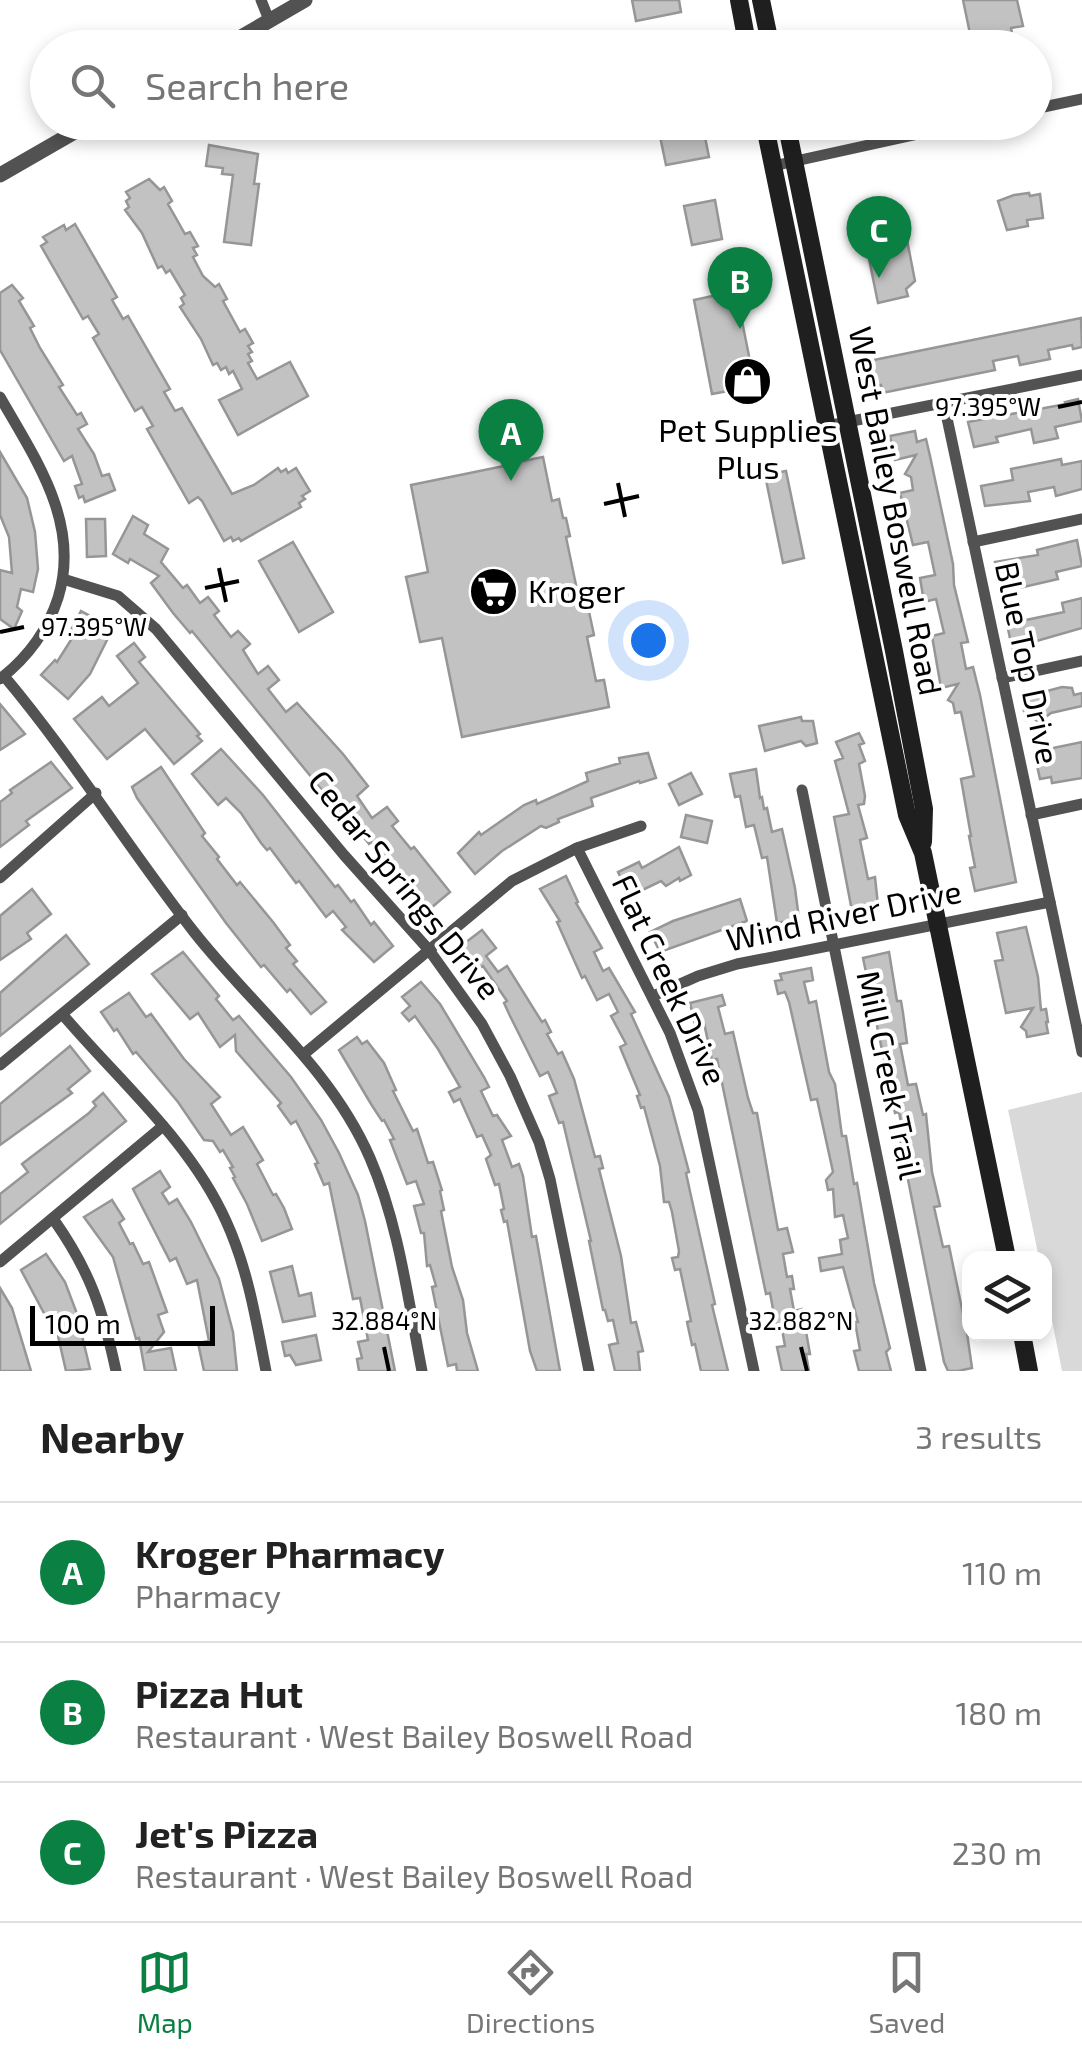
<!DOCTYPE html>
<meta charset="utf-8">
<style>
:root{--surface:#fff;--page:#f2f2f2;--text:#222;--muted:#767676;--line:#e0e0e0;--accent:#0b8043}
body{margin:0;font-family:"Exo 2",sans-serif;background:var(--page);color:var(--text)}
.controls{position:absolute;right:30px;bottom:30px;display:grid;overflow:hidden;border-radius:20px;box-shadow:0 5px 15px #0003}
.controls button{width:90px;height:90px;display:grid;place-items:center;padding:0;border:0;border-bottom:2px solid var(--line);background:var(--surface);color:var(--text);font:50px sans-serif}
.scale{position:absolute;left:30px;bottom:25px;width:185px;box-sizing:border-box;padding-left:10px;border:5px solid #000;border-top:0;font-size:28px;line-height:35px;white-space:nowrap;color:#000;-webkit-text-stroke:8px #fff;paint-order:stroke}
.you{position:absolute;left:648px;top:640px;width:35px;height:35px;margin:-25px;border:8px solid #fff;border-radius:50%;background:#1a73e8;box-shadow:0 0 0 15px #1a73e833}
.badge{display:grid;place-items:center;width:65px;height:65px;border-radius:50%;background:var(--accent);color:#fff;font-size:32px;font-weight:700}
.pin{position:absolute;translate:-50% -82px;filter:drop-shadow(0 2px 5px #0008)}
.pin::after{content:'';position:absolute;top:52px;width:35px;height:30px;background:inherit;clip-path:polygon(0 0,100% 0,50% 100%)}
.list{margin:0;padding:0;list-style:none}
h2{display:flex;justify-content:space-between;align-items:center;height:130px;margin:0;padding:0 40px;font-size:42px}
h2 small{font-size:32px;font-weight:400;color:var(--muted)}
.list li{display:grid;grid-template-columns:65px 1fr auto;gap:30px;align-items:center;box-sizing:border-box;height:140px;padding:0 40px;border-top:2px solid var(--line)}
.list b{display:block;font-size:38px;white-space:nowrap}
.list p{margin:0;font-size:32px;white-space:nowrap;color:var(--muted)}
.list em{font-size:32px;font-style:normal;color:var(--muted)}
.icon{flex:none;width:55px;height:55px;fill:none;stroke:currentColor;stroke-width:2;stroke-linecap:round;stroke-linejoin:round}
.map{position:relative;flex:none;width:1082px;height:1371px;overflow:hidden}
.search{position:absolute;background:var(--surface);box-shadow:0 5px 15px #0003;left:30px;right:30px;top:30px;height:110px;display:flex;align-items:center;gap:25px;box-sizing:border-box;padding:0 35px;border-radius:55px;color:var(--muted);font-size:38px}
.sheet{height:550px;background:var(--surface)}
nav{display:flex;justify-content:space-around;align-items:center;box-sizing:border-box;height:140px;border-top:2px solid var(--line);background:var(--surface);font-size:28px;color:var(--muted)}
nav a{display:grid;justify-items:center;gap:5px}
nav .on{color:var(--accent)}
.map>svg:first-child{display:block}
.green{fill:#d9d9d9}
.building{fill:#c2c2c2;stroke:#969696;stroke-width:2.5}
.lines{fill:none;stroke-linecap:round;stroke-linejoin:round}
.minor{stroke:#525252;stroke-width:11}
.tertiary{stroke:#525252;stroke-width:15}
.secondary{stroke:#1f1f1f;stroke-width:18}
.ticks{fill:none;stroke:#000;stroke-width:4}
.labels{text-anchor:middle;stroke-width:8;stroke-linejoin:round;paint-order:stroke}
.poi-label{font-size:32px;fill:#000;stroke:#fff}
.street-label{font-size:32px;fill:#000;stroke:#fff}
.ticks-label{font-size:25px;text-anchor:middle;fill:#000;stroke:#fff;stroke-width:8;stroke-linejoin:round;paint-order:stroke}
</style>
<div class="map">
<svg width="1082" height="1371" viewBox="0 0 1082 1371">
<rect width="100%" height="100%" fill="#fff"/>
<!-- green -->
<path class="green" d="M1082,1092V1371H1062L1045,1285L1044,1258H1039L1008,1110Z"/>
<!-- building -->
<g class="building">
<path d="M632,0H679L681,12L636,21Z"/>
<path d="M963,0H1017L1023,26L1011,28L1013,38L1007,39L1009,48H973Z"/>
<path d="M657,122H702L709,157L666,165Z"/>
<path d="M209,145L258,154L254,184H259L251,245L224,242L233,175L222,174L223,168L206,166Z"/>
<path d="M149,179L160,190L164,187L172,201L168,204L185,234L190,232L198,246L193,248L197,255L193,257L203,276L215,287L219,284L227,299L223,301L229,312L240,332L245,329L253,343L248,346L252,352L248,354L252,361L248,363L257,379L290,362L308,396L238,435L219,400L242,389L233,371L229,374L226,367L221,370L217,363L213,365L201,339L180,307L184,304L181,298L185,295L170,270L166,273L162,266L158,268L142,233L125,210L129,207L126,201L130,198L126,192Z"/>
<path d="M1029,193L1030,196L1040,194L1043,218L1027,220L1028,226L1007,230L998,201L1014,195Z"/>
<path d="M715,200L722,239L692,245L684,206Z"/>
<path d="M901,209L915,281L906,289L908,296L878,303L860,215Z"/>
<path d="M75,224L117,297L112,300L123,319L128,316L170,389L164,392L175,411L182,408L232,494L254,485L278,468L281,472L286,469L288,473L296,468L310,491L302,496L305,499L299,503L301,507L241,541L239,538L233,541L231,537L224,541L202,501L198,497L189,503L147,429L153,426L142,407L135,411L93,338L99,334L88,316L83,319L41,246L47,242L43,237L64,225L66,230Z"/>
<path d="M12,285L23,298L19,301L34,326L30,328L40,348L63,385L59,387L77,415L81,413L87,424L78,429L94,454L102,476L109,474L115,490L85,502L83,496L79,498L75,486L82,484L72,456L64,461L0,350V293Z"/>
<path d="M736,291L755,386L712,394L694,300Z"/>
<path d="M1081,318L1082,347L1073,349L1072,345L1048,350L1050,359L1020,365L1018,356L993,361L995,370L882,393L881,385L870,387L864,362Z"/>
<path d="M1078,399L1082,421L1055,427L1058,438L1034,443L1031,429L996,437L998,442L974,447L968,422L1066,404L1065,402Z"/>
<path d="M915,431L917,442L926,439L930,456L953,564L954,585L968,642L961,643L966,669L973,667L980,695L1016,882L975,891L970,868L975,867L969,836H971L961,779L974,776L961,712L955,713L953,703L948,700L958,684L941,688L932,636L944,633L936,599L924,602L920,578L935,575L928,542L913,545L900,493L913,490L911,477L905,474L916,455L895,460L890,436Z"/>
<path d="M515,445L518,462L543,457L552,501L559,499L563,518H566L570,536L566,537L581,609L588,607L594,635L587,637L596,681L604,680L609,707L462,737L442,638L420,642L406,577L428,572L411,485L504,466L501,448Z"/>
<path d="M0,452L27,498L35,532L38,569L33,592L21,589L17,607L22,611L14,629L0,619V570L12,573L9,537L0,515Z"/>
<path d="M1061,459L1062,465L1082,461V489L1056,496L1054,487L1028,492L1030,501L985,506L981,486L1013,480L1011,469Z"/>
<path d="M786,471L804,558L783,563L765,475Z"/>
<path d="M133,516L148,525L144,534L168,549L161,562L183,588L187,585L200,603L208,597L219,611L214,615L231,637L238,631L250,644L243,650L258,674L268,666L279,680L268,689L286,712L297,703L343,754L368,786L357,796L372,818L387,807L398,821L392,826L411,849L414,847L450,892L431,908L371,842L369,844L341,809L339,811L192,631L190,633L173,613L151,583L159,576L130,559L128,563L113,554Z"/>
<path d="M86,519H105L106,556L87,557Z"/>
<path d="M1077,540L1082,566L1056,572L1058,579L1002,592L995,562L1038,555L1037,550Z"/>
<path d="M293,542L333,612L299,632L259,561Z"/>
<path d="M1082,598V628L1012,648L1007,624L1064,612L1062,603Z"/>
<path d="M81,611L113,628L90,674L68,699L41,675L55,660L57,662L76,632L71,630Z"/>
<path d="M134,643L145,657L139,662L200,734L197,736L202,741L174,764L145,729L107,759L74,719L102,697L109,706L138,683L117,656Z"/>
<path d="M1062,687L1072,688L1074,695L1082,693V706L1051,713L1039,722L1033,718L1026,720L1021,698Z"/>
<path d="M0,704L25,734L0,750Z"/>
<path d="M801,717L802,721H813L817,743L806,746L801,741L765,751L759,726Z"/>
<path d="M859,733L864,743L859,745L865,761L859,764L865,796L864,804L858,805L867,838L860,840L868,879L875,877L878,905L852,911L834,817L849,814L835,761L843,758L836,742Z"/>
<path d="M1082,742V778L1052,783L1051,777L1040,779L1034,752Z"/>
<path d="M221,749L263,795L335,887L338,885L351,902L354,900L371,925L374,922L393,946L374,962L342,930L346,927L333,911L326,917L299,881L296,883L270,848L267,850L261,843L241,813L226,798L218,805L192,774Z"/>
<path d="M648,753L656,778L640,783L639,781L591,798L593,806L558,819L559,822L546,828L541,826L502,851L475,874L458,853L479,832L481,835L524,805L536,800L537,804L588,781L586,773L620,763L619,758Z"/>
<path d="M51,762L72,788L26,821L29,825L0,847V802L12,793L10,790Z"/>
<path d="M161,767L205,833L202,836L219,857L217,859L237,885L240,882L273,922L290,945L286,948L297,961L293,964L326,1002L311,1014L290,989L287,992L264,965L261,967L226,923L137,798L132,787Z"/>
<path d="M756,769L760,798L762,797L764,809L767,808L772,832L782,829L795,888L799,919L777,923L767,857L762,858L754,825L746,827L740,796L735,797L730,774Z"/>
<path d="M691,773L702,794L679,805L669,784Z"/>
<path d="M686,815L712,821L707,843L681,837Z"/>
<path d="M679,847L691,875L680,881L679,878L666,886L661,881L630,896L618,872L639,862L642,868Z"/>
<path d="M566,876L578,902L576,903L602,948L594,952L603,971L609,968L635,1012L631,1014L669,1097L689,1172L686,1173L691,1196L715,1304L712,1305L728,1371H701L695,1344L692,1345L687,1322L691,1321L680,1269L675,1270L672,1258L678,1257L679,1251L672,1212L669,1202H664L660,1166L644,1107L641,1108L637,1096L640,1095L620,1047L626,1044L611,1016L618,1012L609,994L597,1000L585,976L582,978L557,922L560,921L540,889Z"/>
<path d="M32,889L51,914L27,933L31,939L0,960V916Z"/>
<path d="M740,899L747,921L660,952L650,932L673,921Z"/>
<path d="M1026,927L1038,977L1041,1010L1046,1009L1048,1022H1046L1048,1033L1027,1037L1026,1031L1021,1027L1033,1008L1006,1013L995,961L1003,960L997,933Z"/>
<path d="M482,930L496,948L486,956L498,972L507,966L542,1022L545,1020L551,1032L547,1034L558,1054L562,1052L574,1079L595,1157L600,1156L603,1168L599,1169L621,1256L631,1323L636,1322L643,1351L638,1352L640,1371H615L609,1345L618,1343L613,1320L608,1321L605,1310H603L589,1241H591L563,1122L559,1123L549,1096L557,1093L548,1072L540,1076L510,1016L504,1003L507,1001L483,966L479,969L461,946Z"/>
<path d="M66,935L89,964L0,1036V993Z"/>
<path d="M183,952L219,996L216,999L233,1020L239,1016L291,1077L321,1120L339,1153L358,1195L365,1221L395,1371H359L357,1359L362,1358L358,1342L368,1340L360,1298L353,1299L329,1183L324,1185L315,1164L318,1163L296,1121L291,1124L278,1106L281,1103L236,1051L235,1035L220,1047L198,1013L190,1019L152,974Z"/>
<path d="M889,952L897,1001H901L903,1013L907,1043L900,1044L908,1085L916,1084L923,1115L926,1114L932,1172L940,1206L934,1207L943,1247L949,1246L967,1333L972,1368L958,1371H948L944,1362L899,1134L903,1133L899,1112L895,1113L863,958Z"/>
<path d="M811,968L813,980L804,982L809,1003L816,1001L829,1072L835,1084L842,1136H846L854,1184L857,1183L874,1283L890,1348L886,1352L891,1371H859L854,1351L860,1350L855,1322H858L843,1267L821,1271L819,1258L842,1254L840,1240L848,1238L843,1215L835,1217L833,1189L828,1190L826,1180L833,1172L817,1099L811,1100L789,1002L785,992L778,994L775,981L782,980L780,974Z"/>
<path d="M421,982L440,1004L484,1077L489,1087L481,1091L493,1116L497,1115L511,1136L502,1140L512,1167L519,1164L523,1176L532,1237L536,1236L560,1371H537L530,1351L507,1221L504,1222L501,1210L504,1209L499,1184L495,1185L486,1159L491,1155L482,1135L477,1137L460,1099L454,1102L449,1092L460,1087L438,1049L415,1016L409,1021L402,1013L410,1006L402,997Z"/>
<path d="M129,993L146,1017L151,1014L184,1059L220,1097L211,1104L231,1135L243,1127L263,1160L257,1164L273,1195L276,1194L284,1208L292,1229L262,1241L247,1204L233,1178L235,1177L230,1168L233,1167L223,1150L220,1152L213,1141L204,1140L178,1102L136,1052L133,1054L117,1029L114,1031L101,1012Z"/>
<path d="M722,995L725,1005L718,1007L725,1034L733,1032L748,1098L753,1113H757L778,1230L787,1228L793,1252L783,1254L787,1277L792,1276L794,1289H790L794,1311L802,1309L810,1354H806L809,1371H782L777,1347L785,1346L781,1324L776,1325L770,1293L766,1294L717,1059L712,1060L704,1023L695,1025L692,1012L690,1003Z"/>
<path d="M357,1037L362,1044L367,1041L384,1063L396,1090L393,1091L413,1131L417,1129L428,1163L433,1162L442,1190L440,1191L444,1210L441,1211L452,1267L463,1300L467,1333L478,1371H457L456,1364L448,1366L432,1287L436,1286L430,1265L427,1266L424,1233H421L414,1206L424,1204L416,1181L407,1184L390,1140L394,1139L384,1120L382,1121L371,1104L339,1050Z"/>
<path d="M70,1046L90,1071L68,1089L72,1093L0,1145V1104Z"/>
<path d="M103,1093L126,1121L0,1224V1194L28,1172L22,1164L89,1113L96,1106L93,1102Z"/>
<path d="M160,1171L170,1187L162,1193L169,1204L177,1199L191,1222L219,1279L233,1332L237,1371H204L198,1343L209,1341L197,1280L187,1284L176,1258L170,1261L133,1189Z"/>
<path d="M112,1200L124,1219L119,1223L130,1244L133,1243L143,1264L149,1262L167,1312L158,1315L164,1332L148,1352L171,1348L176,1371H145L139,1338L136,1339L113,1257L84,1217Z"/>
<path d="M46,1254L65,1282L76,1311L90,1369L66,1371L53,1314L46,1317L21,1270Z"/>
<path d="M292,1266L299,1296L311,1293L315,1316L283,1322L270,1272Z"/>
<path d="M0,1288L12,1308L31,1371H0Z"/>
<path d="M316,1335L321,1360L296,1365L290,1355L285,1356L282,1342Z"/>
</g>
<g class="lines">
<!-- minor -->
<g class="minor">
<path d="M261,0L269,20"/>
<path d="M1034,109L1082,99"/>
<path d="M773,166L973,122"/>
<path d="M0,397C36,460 81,523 58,598C47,632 27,658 0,679"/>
<path d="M944,404L1082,1052"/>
<path d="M827,426L1082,375"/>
<path d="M973,542L1082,519"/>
<path d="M63,579L118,596L156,629L344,855L429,950L482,1024L510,1076L539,1142L550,1179L589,1371"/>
<path d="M4,676C73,758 128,848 194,932C253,1007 331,1068 370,1158C399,1225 408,1300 422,1371"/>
<path d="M1002,678L1082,661"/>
<path d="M802,790L921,1371"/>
<path d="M1031,815L1082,804"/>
<path d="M577,848L670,1033L698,1110L754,1371"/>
<path d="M0,878L96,793"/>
<path d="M653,996L698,976L737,964L1050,902"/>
<path d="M63,1015C119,1081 190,1141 226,1221C248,1269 256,1320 266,1371"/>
<path d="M304,1054L512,881L577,848L641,826"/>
<path d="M0,1065L182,915"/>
<path d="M54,1220C90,1271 103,1310 116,1371"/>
<path d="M0,1262L163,1126"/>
</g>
<!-- tertiary -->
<g class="tertiary">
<path d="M222,48L305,0"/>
<path d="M0,175L92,122"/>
</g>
<!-- secondary -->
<g class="secondary">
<path d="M739,0L748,48"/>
<path d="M761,0L771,48"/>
<path d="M764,122L907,815L923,853L1007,1258"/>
<path d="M786,122L894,651L924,809L923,842"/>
<path d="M1022,1334L1029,1371"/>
</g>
</g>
<!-- ticks -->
<path class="ticks" d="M1058,407L1082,402M618,483L625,517M604,504L639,496M219,568L226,602M205,588L239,581M0,632L24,627M384,1347L389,1371M801,1347L807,1371"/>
<!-- icons -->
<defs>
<symbol id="shop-disc" viewBox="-11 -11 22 22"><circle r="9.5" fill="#000" stroke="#fff"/><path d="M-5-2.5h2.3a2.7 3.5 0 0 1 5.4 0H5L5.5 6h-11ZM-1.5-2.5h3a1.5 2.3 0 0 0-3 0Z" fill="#fff"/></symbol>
<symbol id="supermarket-disc" viewBox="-11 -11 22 22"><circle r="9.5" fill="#000" stroke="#fff"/><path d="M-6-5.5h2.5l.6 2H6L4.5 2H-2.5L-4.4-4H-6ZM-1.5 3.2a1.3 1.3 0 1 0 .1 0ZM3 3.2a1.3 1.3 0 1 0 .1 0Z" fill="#fff"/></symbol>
</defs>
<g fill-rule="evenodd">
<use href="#shop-disc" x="720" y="354" width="55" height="55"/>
<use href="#supermarket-disc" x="466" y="564" width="55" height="55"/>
</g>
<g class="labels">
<!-- poi labels -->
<g class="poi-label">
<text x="748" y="442">Pet Supplies<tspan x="748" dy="37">Plus</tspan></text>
<text x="528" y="603" text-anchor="start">Kroger</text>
</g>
<!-- street labels -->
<g class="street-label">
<text transform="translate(895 511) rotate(79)" y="11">West Bailey Boswell Road</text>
<text transform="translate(1027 663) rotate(78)" y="11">Blue Top Drive</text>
<text transform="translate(404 885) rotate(51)" y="11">Cedar Springs Drive</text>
<text transform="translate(844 916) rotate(-12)" y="11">Wind River Drive</text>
<text transform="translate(669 980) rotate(65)" y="11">Flat Creek Drive</text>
<text transform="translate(889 1075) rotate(78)" y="11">Mill Creek Trail</text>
</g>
</g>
<g class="ticks-label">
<text x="988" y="416">97.395°W</text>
<text x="94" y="636">97.395°W</text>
<text x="384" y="1330">32.884°N</text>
<text x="801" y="1330">32.882°N</text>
</g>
</svg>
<div class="controls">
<button><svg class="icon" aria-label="layers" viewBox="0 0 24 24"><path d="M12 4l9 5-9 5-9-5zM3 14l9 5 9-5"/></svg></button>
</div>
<div class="scale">100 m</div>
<div class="you"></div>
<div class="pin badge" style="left:511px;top:481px">A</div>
<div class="pin badge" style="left:740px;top:329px">B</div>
<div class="pin badge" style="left:879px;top:278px">C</div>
<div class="search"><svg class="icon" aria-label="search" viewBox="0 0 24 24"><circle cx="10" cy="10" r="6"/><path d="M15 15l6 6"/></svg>Search here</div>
</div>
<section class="sheet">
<h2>Nearby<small>3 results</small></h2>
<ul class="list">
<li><span class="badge">A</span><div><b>Kroger Pharmacy</b><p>Pharmacy</p></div><em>110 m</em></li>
<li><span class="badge">B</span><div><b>Pizza Hut</b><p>Restaurant · West Bailey Boswell Road</p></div><em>180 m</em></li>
<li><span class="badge">C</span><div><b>Jet's Pizza</b><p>Restaurant · West Bailey Boswell Road</p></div><em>230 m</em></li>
</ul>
</section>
<nav>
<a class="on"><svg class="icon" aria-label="map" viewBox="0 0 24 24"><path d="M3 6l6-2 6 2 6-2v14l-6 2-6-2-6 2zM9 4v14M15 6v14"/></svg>Map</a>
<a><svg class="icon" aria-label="directions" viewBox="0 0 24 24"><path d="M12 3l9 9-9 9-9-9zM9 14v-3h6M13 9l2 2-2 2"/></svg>Directions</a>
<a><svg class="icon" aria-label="saved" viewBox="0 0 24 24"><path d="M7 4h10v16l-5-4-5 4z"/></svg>Saved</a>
</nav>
